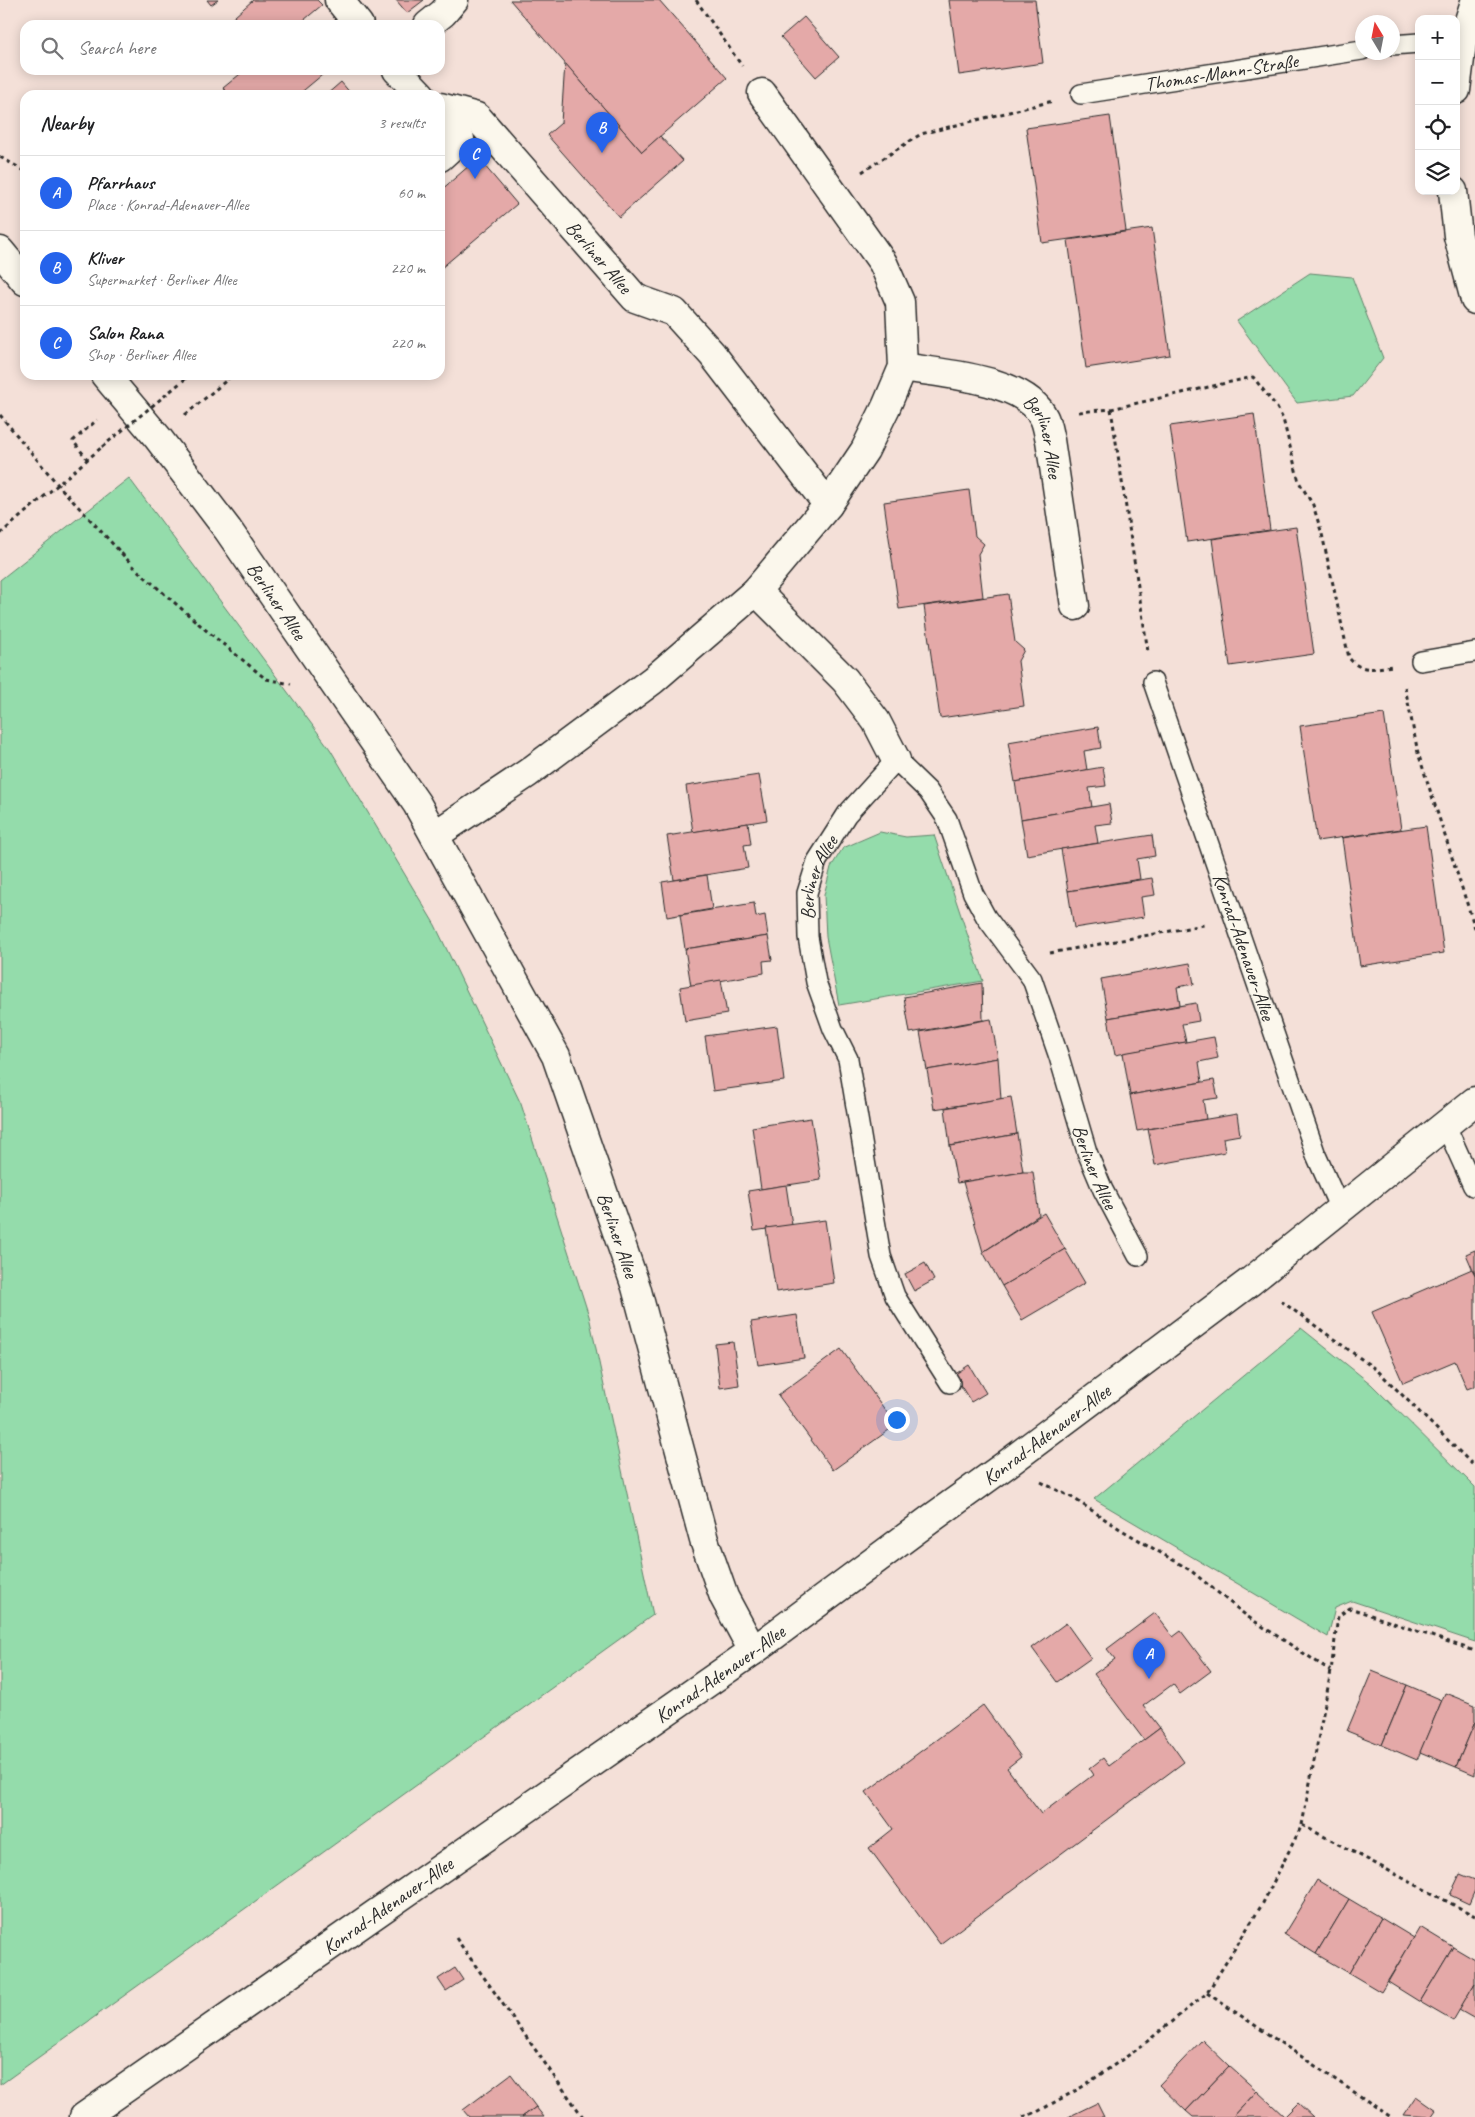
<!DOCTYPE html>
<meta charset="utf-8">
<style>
:root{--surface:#fff;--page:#f2f2f2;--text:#202124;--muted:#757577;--line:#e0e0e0;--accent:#2563eb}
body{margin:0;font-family:Caveat,sans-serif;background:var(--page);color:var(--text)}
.controls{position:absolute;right:15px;top:15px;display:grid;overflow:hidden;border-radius:10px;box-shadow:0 2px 12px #0003}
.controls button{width:45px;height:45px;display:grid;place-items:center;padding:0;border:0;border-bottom:1px solid var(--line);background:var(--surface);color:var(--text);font:25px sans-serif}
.compass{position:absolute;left:1355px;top:15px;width:45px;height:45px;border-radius:50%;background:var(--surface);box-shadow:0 2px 12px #0003;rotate:350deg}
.you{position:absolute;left:896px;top:1419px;width:18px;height:18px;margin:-12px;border:4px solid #fff;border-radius:50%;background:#1a73e8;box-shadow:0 0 0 8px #1a73e833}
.badge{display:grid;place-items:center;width:32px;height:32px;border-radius:50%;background:var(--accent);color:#fff;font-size:16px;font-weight:700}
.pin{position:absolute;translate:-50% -41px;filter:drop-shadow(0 1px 2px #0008)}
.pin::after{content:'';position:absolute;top:26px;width:18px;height:15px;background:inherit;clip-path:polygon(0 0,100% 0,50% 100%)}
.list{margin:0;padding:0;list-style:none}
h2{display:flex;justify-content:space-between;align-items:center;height:65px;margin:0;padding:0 20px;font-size:21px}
h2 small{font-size:16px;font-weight:400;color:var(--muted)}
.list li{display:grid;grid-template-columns:32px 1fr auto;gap:15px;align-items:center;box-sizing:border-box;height:75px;padding:0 20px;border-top:1px solid var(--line)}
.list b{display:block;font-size:19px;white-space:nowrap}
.list p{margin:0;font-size:16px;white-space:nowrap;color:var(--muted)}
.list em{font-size:16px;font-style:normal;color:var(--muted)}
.icon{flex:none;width:28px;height:28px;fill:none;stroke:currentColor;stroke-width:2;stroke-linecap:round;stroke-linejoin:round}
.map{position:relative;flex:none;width:1475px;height:2117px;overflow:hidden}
.search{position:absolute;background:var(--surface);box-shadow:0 2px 12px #0003;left:20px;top:20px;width:425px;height:55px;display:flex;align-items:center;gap:12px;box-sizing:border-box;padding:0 18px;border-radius:15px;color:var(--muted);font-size:19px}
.panel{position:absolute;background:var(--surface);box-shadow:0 2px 12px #0003;left:20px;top:90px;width:425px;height:290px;border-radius:15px}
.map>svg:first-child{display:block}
.green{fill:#94dcab;stroke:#60846b}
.building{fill:#e4a9a8;stroke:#2b2b2b}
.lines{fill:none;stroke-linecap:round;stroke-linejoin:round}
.service-casing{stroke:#2b2b2b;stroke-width:22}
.pedestrian-casing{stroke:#2b2b2b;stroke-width:31}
.minor-casing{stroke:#2b2b2b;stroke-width:31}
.path{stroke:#2b2b2b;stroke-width:3;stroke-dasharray:4 4;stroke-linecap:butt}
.service{stroke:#fbf7ec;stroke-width:19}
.pedestrian{stroke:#fbf7ec;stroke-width:28}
.minor{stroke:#fbf7ec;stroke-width:28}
.path-bridge{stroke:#2b2b2b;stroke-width:3;stroke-dasharray:4 4;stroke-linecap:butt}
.labels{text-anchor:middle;stroke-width:4.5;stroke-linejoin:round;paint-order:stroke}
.street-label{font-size:20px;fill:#2b2b2b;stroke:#fbf7ec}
</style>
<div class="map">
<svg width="1475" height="2117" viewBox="0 0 1475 2117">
<rect width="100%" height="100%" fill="#f4e0d8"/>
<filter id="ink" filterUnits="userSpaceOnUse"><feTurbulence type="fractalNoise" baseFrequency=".02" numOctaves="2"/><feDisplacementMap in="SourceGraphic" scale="10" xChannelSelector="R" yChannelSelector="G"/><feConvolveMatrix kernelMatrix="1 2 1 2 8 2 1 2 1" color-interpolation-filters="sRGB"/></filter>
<g filter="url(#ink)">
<!-- green -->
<g class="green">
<path d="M1310,273L1352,277L1383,358L1353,396L1297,403L1237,321Z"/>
<path d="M129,478L330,749L435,925L521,1104L589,1316L653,1615L0,2085V580Z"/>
<path d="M880,832L906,837L934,835L983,981L839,1005L826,937L824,895L831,867L843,848Z"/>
<path d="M1301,1328L1371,1384L1475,1487V1642L1352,1601L1335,1608L1328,1637L1094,1499Z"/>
</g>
<!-- building -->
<g class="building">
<path d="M207,0H218L211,5Z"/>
<path d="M253,0H317L322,5L298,25H225Z"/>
<path d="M396,0H424L407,13Z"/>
<path d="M510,0H659L727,78L642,152Z"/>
<path d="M949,0H1035L1043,63L959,75Z"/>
<path d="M804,17L839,57L816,77L781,37Z"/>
<path d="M565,63L642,152L660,136L683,161L619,217L547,135L561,123Z"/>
<path d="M245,70H328L298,95H229L223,88Z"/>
<path d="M341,82L352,95H326Z"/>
<path d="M1110,116L1126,231L1042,243L1026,128Z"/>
<path d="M478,158L517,204L440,269V191Z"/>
<path d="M1152,228L1170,355L1086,368L1068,240Z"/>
<path d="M1254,414L1270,530L1187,542L1170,426Z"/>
<path d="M969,490L975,536L984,544L978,554L983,597L899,609L884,502Z"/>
<path d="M1296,527L1314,654L1230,666L1212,539Z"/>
<path d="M1008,594L1015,642L1024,650L1018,661L1024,706L940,718L924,606Z"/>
<path d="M1384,714L1401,829L1317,841L1300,726Z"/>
<path d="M1098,727L1101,748L1084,751L1087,770L1015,782L1008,742Z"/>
<path d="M1103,767L1106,786L1089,788L1092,807L1021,819L1015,782Z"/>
<path d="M759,775L767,820L693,832L686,786Z"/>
<path d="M1109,804L1112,823L1095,825L1098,843L1027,855L1021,819Z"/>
<path d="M748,823L751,844L744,845L748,868L674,880L667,836Z"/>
<path d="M1426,826L1444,953L1360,966L1342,838Z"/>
<path d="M1152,835L1155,856L1137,859L1140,879L1068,891L1061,849Z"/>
<path d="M707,875L712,909L667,917L662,882Z"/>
<path d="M1152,878L1155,895L1141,897L1144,917L1074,928L1068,891Z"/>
<path d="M754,903L756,917L765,915L768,936L685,949L680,915Z"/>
<path d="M768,936L772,960L763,961L764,973L691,986L685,949Z"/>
<path d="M1190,963L1194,984L1177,987L1180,1005L1108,1018L1101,979Z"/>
<path d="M721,980L727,1014L685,1021L680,987Z"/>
<path d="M982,983L983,1020L910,1033L904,997Z"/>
<path d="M1196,1003L1199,1021L1182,1024L1186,1042L1115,1055L1108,1018Z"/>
<path d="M991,1019L998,1058L927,1070L920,1032Z"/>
<path d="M777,1026L784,1081L713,1091L705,1036Z"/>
<path d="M1214,1037L1218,1058L1199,1062L1202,1082L1130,1095L1123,1053Z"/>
<path d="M998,1058L1001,1099L934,1109L927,1070Z"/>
<path d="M1214,1080L1218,1098L1203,1100L1206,1119L1137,1131L1130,1095Z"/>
<path d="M1011,1097L1017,1134L950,1146L945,1108Z"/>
<path d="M1237,1114L1240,1135L1223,1138L1225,1152L1155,1165L1148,1129Z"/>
<path d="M811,1118L821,1180L761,1189L752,1127Z"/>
<path d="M1017,1134L1023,1172L957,1183L950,1146Z"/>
<path d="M1023,1172H1033L1039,1215L983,1252L963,1182Z"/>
<path d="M786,1185L792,1225L754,1231L748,1191Z"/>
<path d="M1044,1213L1065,1249L1002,1286L983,1252Z"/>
<path d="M825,1220L834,1283L776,1292L766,1228Z"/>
<path d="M1065,1249L1085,1283L1022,1320L1002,1286Z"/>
<path d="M1475,1250V1275L1466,1254Z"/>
<path d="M925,1263L934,1280L914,1291L905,1274Z"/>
<path d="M1472,1269L1475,1275V1386L1467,1389L1455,1361L1403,1383L1372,1312Z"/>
<path d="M797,1315L804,1358L758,1365L751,1322Z"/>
<path d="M733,1342L739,1385L720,1388L715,1344Z"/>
<path d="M841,1349L896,1425L833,1470L778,1395Z"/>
<path d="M969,1365L986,1393L971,1402L954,1375Z"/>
<path d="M1155,1613L1173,1637L1181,1631L1211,1671L1180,1694L1173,1684L1143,1706L1160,1728L1144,1740L1094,1674L1115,1659L1107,1649Z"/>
<path d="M1066,1623L1091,1658L1057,1682L1032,1648Z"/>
<path d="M1372,1671L1407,1685L1382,1745L1347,1731Z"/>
<path d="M1407,1685L1442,1700L1417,1760L1382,1745Z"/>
<path d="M1445,1693L1475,1705V1722L1456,1767L1420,1752Z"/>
<path d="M983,1705L1021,1757L1007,1768L1041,1814L1093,1775L1089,1769L1103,1758L1109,1766L1160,1728L1184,1762L940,1944L869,1848L893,1829L866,1792Z"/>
<path d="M1475,1722V1775L1456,1767Z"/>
<path d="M1460,1874L1475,1880V1890L1469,1904L1450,1895Z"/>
<path d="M1317,1880L1349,1899L1316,1954L1284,1934Z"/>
<path d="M1349,1899L1381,1918L1349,1973L1316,1954Z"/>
<path d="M1381,1918L1414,1938L1381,1992L1349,1973Z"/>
<path d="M1420,1927L1453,1947L1420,2002L1388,1982Z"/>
<path d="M1453,1947L1475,1960V1983L1453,2021L1420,2002Z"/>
<path d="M455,1968L463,1980L446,1991L438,1979Z"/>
<path d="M1475,1983V2019L1459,2010Z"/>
<path d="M1202,2040L1229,2066L1186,2111L1159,2085Z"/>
<path d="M1229,2066L1257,2091L1233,2117H1193L1186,2111Z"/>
<path d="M511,2074L536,2107L522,2117H469L463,2110Z"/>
<path d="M1257,2091L1285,2117H1233Z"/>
<path d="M1416,2096L1436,2110L1431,2117L1403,2115Z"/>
<path d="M1097,2103L1104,2117H1068Z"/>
<path d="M1298,2103L1313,2117H1284Z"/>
<path d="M536,2107L544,2117H522Z"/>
</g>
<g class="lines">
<defs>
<g id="service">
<path d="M1392,45L1419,43"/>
<path id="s1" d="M1081,94L1362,50"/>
<path d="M1421,661L1475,652"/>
<path id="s2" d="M1153,682L1316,1155L1340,1209"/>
<path d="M1446,1126L1473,1186"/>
<path id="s3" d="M950,1383L895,1296L881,1256L848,1059L833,1029L816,982L808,937L807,893L817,861L847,814L896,760L928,791L947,819L973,893L986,917L1032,979L1059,1057L1087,1152L1103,1190L1138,1256"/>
</g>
<g id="pedestrian">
<path d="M339,0L359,25"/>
<path d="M428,25L443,13L454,0"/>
<path d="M397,70L421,95"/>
<path id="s4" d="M440,107L477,117L635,298L674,312L712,354L828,505"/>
<path d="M440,116L460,139L440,157"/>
</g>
<g id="minor">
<path d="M1456,90L1462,43L1475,2"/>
<path d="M1453,191L1458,236L1475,300"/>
<path d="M0,251L25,281"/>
<path id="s5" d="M903,367C942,374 1025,378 1044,418C1047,424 1048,433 1050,440L1075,606"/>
<path id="s6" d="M105,375L158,438L228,530L417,804L556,1056L636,1287L704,1540L724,1597L753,1651"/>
<path d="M756,591L845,680L876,721L896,760"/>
<path d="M435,835L528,773L653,680L756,591L828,505L865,450L886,407L903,367L900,302L883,263L762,93"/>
<path id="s7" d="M84,2117L753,1651L932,1518L1007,1464L1251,1281L1475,1101"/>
</g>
</defs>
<!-- service casing -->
<use href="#service" class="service-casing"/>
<!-- pedestrian casing -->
<use href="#pedestrian" class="pedestrian-casing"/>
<!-- minor casing -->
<use href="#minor" class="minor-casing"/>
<!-- path -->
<g class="path">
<path d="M696,0L742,66"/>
<path d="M0,157L25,171"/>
<path d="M862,172L921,134L1053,101"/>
<path d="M1111,409L1148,652"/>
<path d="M1079,412L1111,409L1253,377L1276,406L1283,419L1299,482L1313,505L1322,534L1349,658C1361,673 1375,668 1392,666"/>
<path d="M0,415L59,486L136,569L207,631L266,679L291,684"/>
<path d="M185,415L228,379L226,375"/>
<path d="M88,460L73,441L97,420"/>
<path d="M0,534L102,447"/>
<path d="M1405,687L1418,753L1475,928"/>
<path d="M1050,953L1204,925"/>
<path d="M1281,1301L1378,1371L1475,1467"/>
<path d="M1041,1482L1073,1498L1120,1529L1190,1570L1248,1617L1331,1671"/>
<path d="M1302,1825L1475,1916"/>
<path d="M456,1938L583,2117"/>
<path d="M1207,1993L1391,2117"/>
<path d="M1023,2117L1037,2112L1082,2087L1139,2048L1207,1993L1263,1903L1302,1825L1331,1671L1338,1616L1350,1608L1475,1651"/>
</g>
<!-- service -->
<use href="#service" class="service"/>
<!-- pedestrian -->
<use href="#pedestrian" class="pedestrian"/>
<!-- minor -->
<use href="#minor" class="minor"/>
<!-- path-bridge -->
<path class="path-bridge" d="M102,447L190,375"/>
</g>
</g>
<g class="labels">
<!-- street labels -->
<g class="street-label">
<text dy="7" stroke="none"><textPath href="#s1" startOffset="142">Thomas-Mann-Straße</textPath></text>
<text dy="7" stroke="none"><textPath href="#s4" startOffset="224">Berliner Allee</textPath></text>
<text dy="7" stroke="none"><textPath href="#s5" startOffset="172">Berliner Allee</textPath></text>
<text dy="7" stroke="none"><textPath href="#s6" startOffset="284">Berliner Allee</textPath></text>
<text dy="7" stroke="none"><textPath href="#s3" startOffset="536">Berliner Allee</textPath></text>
<text dy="7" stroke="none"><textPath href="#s2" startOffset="280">Konrad-Adenauer-Allee</textPath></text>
<text dy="7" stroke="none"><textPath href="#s3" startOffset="1140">Berliner Allee</textPath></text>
<text dy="7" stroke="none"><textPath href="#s6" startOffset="1008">Berliner Allee</textPath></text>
<text dy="7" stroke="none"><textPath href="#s7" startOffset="1180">Konrad-Adenauer-Allee</textPath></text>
<text dy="7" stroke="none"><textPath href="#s7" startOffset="775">Konrad-Adenauer-Allee</textPath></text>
<text dy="7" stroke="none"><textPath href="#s7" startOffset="370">Konrad-Adenauer-Allee</textPath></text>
</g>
</g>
</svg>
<div class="controls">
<button>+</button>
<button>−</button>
<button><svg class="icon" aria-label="locate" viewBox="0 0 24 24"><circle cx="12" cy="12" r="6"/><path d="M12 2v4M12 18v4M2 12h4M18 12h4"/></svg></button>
<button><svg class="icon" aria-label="layers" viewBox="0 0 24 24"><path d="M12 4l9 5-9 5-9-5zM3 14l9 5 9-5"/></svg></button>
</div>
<svg class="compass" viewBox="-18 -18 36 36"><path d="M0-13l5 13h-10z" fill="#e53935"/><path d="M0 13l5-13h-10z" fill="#757577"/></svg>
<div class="you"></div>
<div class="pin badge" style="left:1149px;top:1679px">A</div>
<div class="pin badge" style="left:602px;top:153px">B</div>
<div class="pin badge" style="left:475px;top:179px">C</div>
<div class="search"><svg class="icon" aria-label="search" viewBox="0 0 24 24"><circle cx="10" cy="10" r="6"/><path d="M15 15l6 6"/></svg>Search here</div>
<section class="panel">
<h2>Nearby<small>3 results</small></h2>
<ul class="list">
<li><span class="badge">A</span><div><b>Pfarrhaus</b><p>Place · Konrad-Adenauer-Allee</p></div><em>60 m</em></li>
<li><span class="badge">B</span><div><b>Kliver</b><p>Supermarket · Berliner Allee</p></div><em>220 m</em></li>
<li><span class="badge">C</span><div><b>Salon Rana</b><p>Shop · Berliner Allee</p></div><em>220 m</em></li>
</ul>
</section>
</div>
